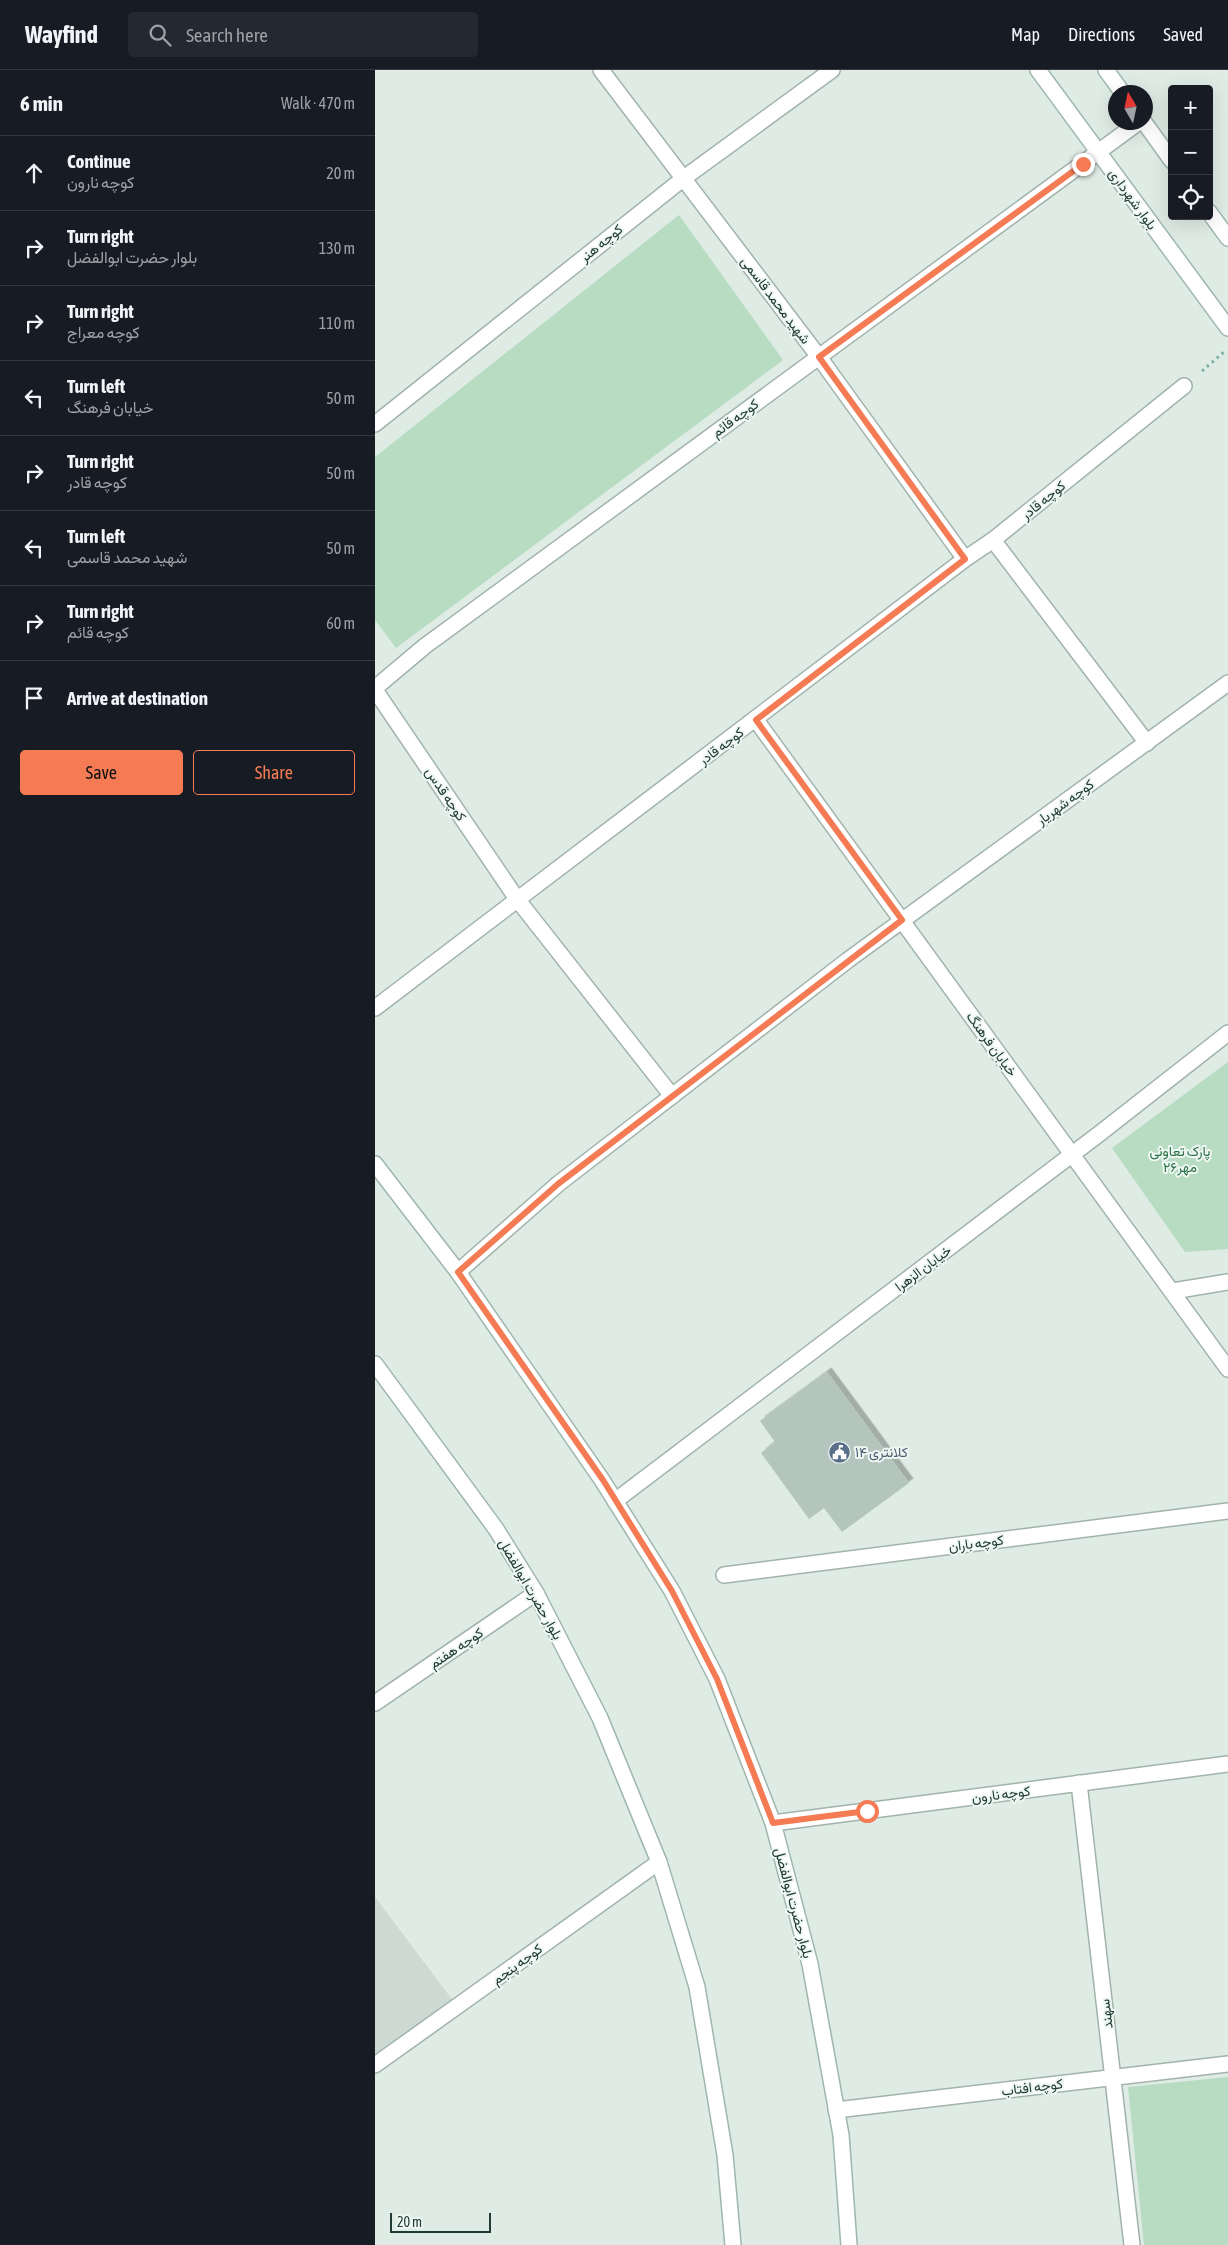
<!DOCTYPE html>
<meta charset="utf-8">
<style>
:root{--surface:#171b24;--page:#242831;--text:#f1f3f6;--muted:#9ea1a6;--line:#363941;--accent:#f47b53}
body{margin:0;font-family:"Asap Condensed",Vazirmatn,sans-serif;background:var(--page);color:var(--text)}
.controls{position:absolute;right:15px;top:15px;display:grid;overflow:hidden;border-radius:5px;box-shadow:0 5px 20px #0002}
.controls button{width:45px;height:45px;display:grid;place-items:center;padding:0;border:0;border-bottom:1px solid var(--line);background:var(--surface);color:var(--text);font:25px sans-serif}
.compass{position:absolute;left:733px;top:15px;width:45px;height:45px;border-radius:50%;background:var(--surface);box-shadow:0 5px 20px #0002;rotate:351deg}
.scale{position:absolute;left:15px;bottom:12px;width:101px;box-sizing:border-box;padding-left:5px;border:2px solid #203b33;border-top:0;font-size:14px;line-height:18px;white-space:nowrap;color:#203b33;-webkit-text-stroke:4px #eff7f3;paint-order:stroke}
.stop{position:absolute;width:15px;height:15px;margin:-11px;border:4px solid #f47b53;border-radius:50%;background:#fff}
.stop.end{background:#f47b53;border-color:#fff;box-shadow:0 1px 5px #0008}
.list{margin:0;padding:0;list-style:none}
h2{display:flex;justify-content:space-between;align-items:center;height:65px;margin:0;padding:0 20px;font-size:21px}
h2 small{font-size:16px;font-weight:400;color:var(--muted)}
.list li{display:grid;grid-template-columns:32px 1fr auto;gap:15px;align-items:center;box-sizing:border-box;height:75px;padding:0 20px;border-top:1px solid var(--line)}
.list b{display:block;font-size:19px;white-space:nowrap}
.list p{margin:0;font-size:16px;white-space:nowrap;color:var(--muted)}
.list em{font-size:16px;font-style:normal;color:var(--muted)}
.actions{display:flex;gap:10px;padding:15px 20px}
.actions a{flex:1;padding:11px 0;border:1px solid var(--accent);border-radius:5px;text-align:center;font-size:18px;color:var(--accent)}
.actions .main{background:var(--accent);color:#111}
.icon{flex:none;width:28px;height:28px;fill:none;stroke:currentColor;stroke-width:2;stroke-linecap:round;stroke-linejoin:round}
.map{position:relative;flex:none;width:853px;height:2175px;overflow:hidden}
header{display:flex;align-items:center;gap:30px;box-sizing:border-box;height:70px;padding:0 25px;background:var(--surface);border-bottom:1px solid var(--line)}
header strong{font-size:24px}
nav{display:flex;gap:28px;margin-inline-start:auto;font-size:18px}
.search{width:350px;height:45px;background:var(--page);display:flex;align-items:center;gap:12px;box-sizing:border-box;padding:0 18px;border-radius:5px;color:var(--muted);font-size:19px}
main{display:flex}
aside{flex:1;background:var(--surface)}
.map>svg:first-child{display:block}
.built{fill:#cddad4}
.green{fill:#b7dcc1}
.building{fill:#b4c5be;filter:url(#shadow)}
.lines{fill:none;stroke-linecap:round;stroke-linejoin:round}
.minor-casing{stroke:#a2b3ac;stroke-width:18}
.secondary-casing{stroke:#9eb6ad;stroke-width:18}
.path{stroke:#7fafa0;stroke-width:3;stroke-dasharray:2.5 4;stroke-linecap:butt}
.minor{stroke:#fff;stroke-width:15}
.secondary{stroke:#fff;stroke-width:15}
.route{stroke:#f47b53;stroke-width:6}
.labels{text-anchor:middle;stroke-width:4;stroke-linejoin:round;paint-order:stroke}
.street-label{font-size:14px;fill:#203b33;stroke:#eff7f3}
.park-label{font-size:14px;fill:#2a7245;stroke:#eff7f3}
.service-label{font-size:14px;fill:#4e5e75;stroke:#eff7f3;text-anchor:start}
</style>
<header>
<strong>Wayfind</strong>
<div class="search"><svg class="icon" aria-label="search" viewBox="0 0 24 24"><circle cx="10" cy="10" r="6"/><path d="M15 15l6 6"/></svg>Search here</div>
<nav><a>Map</a><a>Directions</a><a>Saved</a></nav>
</header>
<main>
<aside>
<h2>6 min<small>Walk · 470 m</small></h2>
<ul class="list">
<li><svg class="icon" aria-label="ahead" viewBox="0 0 24 24"><path d="M12 20V5M6 11l6-6 6 6"/></svg><div><b>Continue</b><p>کوچه نارون</p></div><em>20 m</em></li>
<li><svg class="icon" aria-label="right" viewBox="0 0 24 24"><path d="M7 20v-9h11M14 6l5 5-5 5"/></svg><div><b>Turn right</b><p>بلوار حضرت ابوالفضل</p></div><em>130 m</em></li>
<li><svg class="icon" aria-label="right" viewBox="0 0 24 24"><path d="M7 20v-9h11M14 6l5 5-5 5"/></svg><div><b>Turn right</b><p>کوچه معراج</p></div><em>110 m</em></li>
<li><svg class="icon" aria-label="left" viewBox="0 0 24 24"><path d="M17 20v-9H6M10 6l-5 5 5 5"/></svg><div><b>Turn left</b><p>خیابان فرهنگ</p></div><em>50 m</em></li>
<li><svg class="icon" aria-label="right" viewBox="0 0 24 24"><path d="M7 20v-9h11M14 6l5 5-5 5"/></svg><div><b>Turn right</b><p>کوچه قادر</p></div><em>50 m</em></li>
<li><svg class="icon" aria-label="left" viewBox="0 0 24 24"><path d="M17 20v-9H6M10 6l-5 5 5 5"/></svg><div><b>Turn left</b><p>شهید محمد قاسمی</p></div><em>50 m</em></li>
<li><svg class="icon" aria-label="right" viewBox="0 0 24 24"><path d="M7 20v-9h11M14 6l5 5-5 5"/></svg><div><b>Turn right</b><p>کوچه قائم</p></div><em>60 m</em></li>
<li><svg class="icon" aria-label="arrive" viewBox="0 0 24 24"><path d="M6 21V4h12l-3 4 3 4H6"/></svg><div><b>Arrive at destination</b></div></li>
</ul>
<div class="actions"><a class="main">Save</a><a>Share</a></div>
</aside>
<div class="map">
<svg width="853" height="2175" viewBox="0 0 853 2175">
<defs>
<filter id="shadow"><feDropShadow dx="4.5" dy="-4.5" stdDeviation="0" flood-color="#0004"/></filter>
</defs>
<rect width="100%" height="100%" fill="#dfebe5"/>
<!-- built -->
<path class="built" d="M0,1827L79,1932L0,1992Z"/>
<!-- green -->
<g class="green">
<path d="M304,145L408,290L21,578L0,550V387Z"/>
<path d="M853,992V1179L810,1182L737,1078Z"/>
<path d="M853,2007V2175H769L753,2017Z"/>
</g>
<!-- building -->
<path class="building" d="M452,1302L534,1413L467,1462L449,1438L434,1449L386,1383L400,1372L385,1351Z"/>
<g class="lines">
<defs>
<g id="minor">
<path d="M226,0L444,287L590,489"/>
<path d="M0,354L309,108L457,0"/>
<path d="M618,470L772,673"/>
<path d="M0,618L50,576L764,52"/>
<path d="M0,620L142,829L297,1026"/>
<path d="M381,650L853,1299"/>
<path d="M0,938C196,787 394,640 590,489L618,470L809,316"/>
<path d="M83,1202L183,1114L473,890L853,613"/>
<path d="M798,1221L853,1212"/>
<path d="M240,1431L724,1064L853,963"/>
<path d="M349,1505L853,1441"/>
<path d="M0,1633L161,1523"/>
<path d="M704,1713L757,2175"/>
<path d="M398,1753L853,1694"/>
<path d="M0,1995L284,1792"/>
<path d="M461,2040L853,1994"/>
</g>
<g id="secondary">
<path d="M663,0L853,258"/>
<path d="M731,0L747,22"/>
<path d="M769,52L797,91"/>
<path d="M834,142L853,168"/>
<path d="M0,1094L83,1202L227,1410L297,1521L342,1609L398,1753L435,1894L466,2065L474,2175"/>
<path d="M0,1294L121,1459L161,1523L225,1648L284,1792L322,1917L350,2085L358,2175"/>
</g>
</defs>
<!-- minor casing -->
<use href="#minor" class="minor-casing"/>
<!-- secondary casing -->
<use href="#secondary" class="secondary-casing"/>
<!-- path -->
<path class="path" d="M827,301L849,282"/>
<!-- minor -->
<use href="#minor" class="minor"/>
<!-- secondary -->
<use href="#secondary" class="secondary"/>
</g>
<g class="lines">
<!-- route -->
<path class="route" d="M492,1741L398,1753L342,1609L297,1521L228,1410L83,1202L183,1114L527,850L381,650L590,489L444,287L708,94"/>
</g>
<!-- icons -->
<defs>
<symbol id="civic-disc" viewBox="-11 -11 22 22"><circle r="9.5" fill="#5c6f8a" stroke="#eff7f3"/><path d="M-.6-6.5H3V-4.5H.6V-3L4-1V1h2V6H-6V1h2V-1L-.6-3ZM-1.2 2.5V6h2.4V2.5Z" fill="#fff"/></symbol>
</defs>
<g fill-rule="evenodd">
<use href="#civic-disc" x="452" y="1370" width="25" height="25"/>
</g>
<g class="labels">
<!-- street labels -->
<g class="street-label">
<text transform="translate(758 129) rotate(54)" y="5">بلوار شهرداری</text>
<text transform="translate(226 173) rotate(-39)" y="5">کوچه هنر</text>
<text transform="translate(401 230) rotate(53)" y="5">شهید محمد قاسمی</text>
<text transform="translate(360 348) rotate(-36)" y="5">کوچه قائم</text>
<text transform="translate(668 430) rotate(-39)" y="5">کوچه قادر</text>
<text transform="translate(346 676) rotate(-37)" y="5">کوچه قادر</text>
<text transform="translate(71 724) rotate(56)" y="5">کوچه قدس</text>
<text transform="translate(690 732) rotate(-36)" y="5">کوچه شهریار</text>
<text transform="translate(617 974) rotate(54)" y="5">خیابان فرهنگ</text>
<text transform="translate(548 1198) rotate(-37)" y="5">خیابان الزهرا</text>
<text transform="translate(601 1473) rotate(-7)" y="5">کوچه باران</text>
<text transform="translate(156 1519) rotate(60)" y="5">بلوار حضرت ابوالفضل</text>
<text transform="translate(81 1578) rotate(-34)" y="5">کوچه هفتم</text>
<text transform="translate(626 1724) rotate(-7)" y="5">کوچه نارون</text>
<text transform="translate(419 1833) rotate(75)" y="5">بلوار حضرت ابوالفضل</text>
<text transform="translate(142 1894) rotate(-36)" y="5">کوچه پنجم</text>
<text transform="translate(731 1944) rotate(-97)" y="5">سهند</text>
<text transform="translate(657 2017) rotate(-7)" y="5">کوچه افتاب</text>
</g>
<!-- park labels -->
<g class="park-label">
<text x="805" y="1086">پارک تعاونی<tspan x="805" dy="16">مهر۲۶</tspan></text>
</g>
<!-- service labels -->
<g class="service-label">
<text x="480" y="1387">کلانتری ۱۴</text>
</g>
</g>
</svg>
<div class="controls">
<button>+</button>
<button>−</button>
<button><svg class="icon" aria-label="locate" viewBox="0 0 24 24"><circle cx="12" cy="12" r="6"/><path d="M12 2v4M12 18v4M2 12h4M18 12h4"/></svg></button>
</div>
<svg class="compass" viewBox="-18 -18 36 36"><path d="M0-13l5 13h-10z" fill="#e53935"/><path d="M0 13l5-13h-10z" fill="#9ea1a6"/></svg>
<div class="scale">20 m</div>
<div class="stop" style="left:492px;top:1741px"></div>
<div class="stop end" style="left:708px;top:94px"></div>
</div>
</main>
